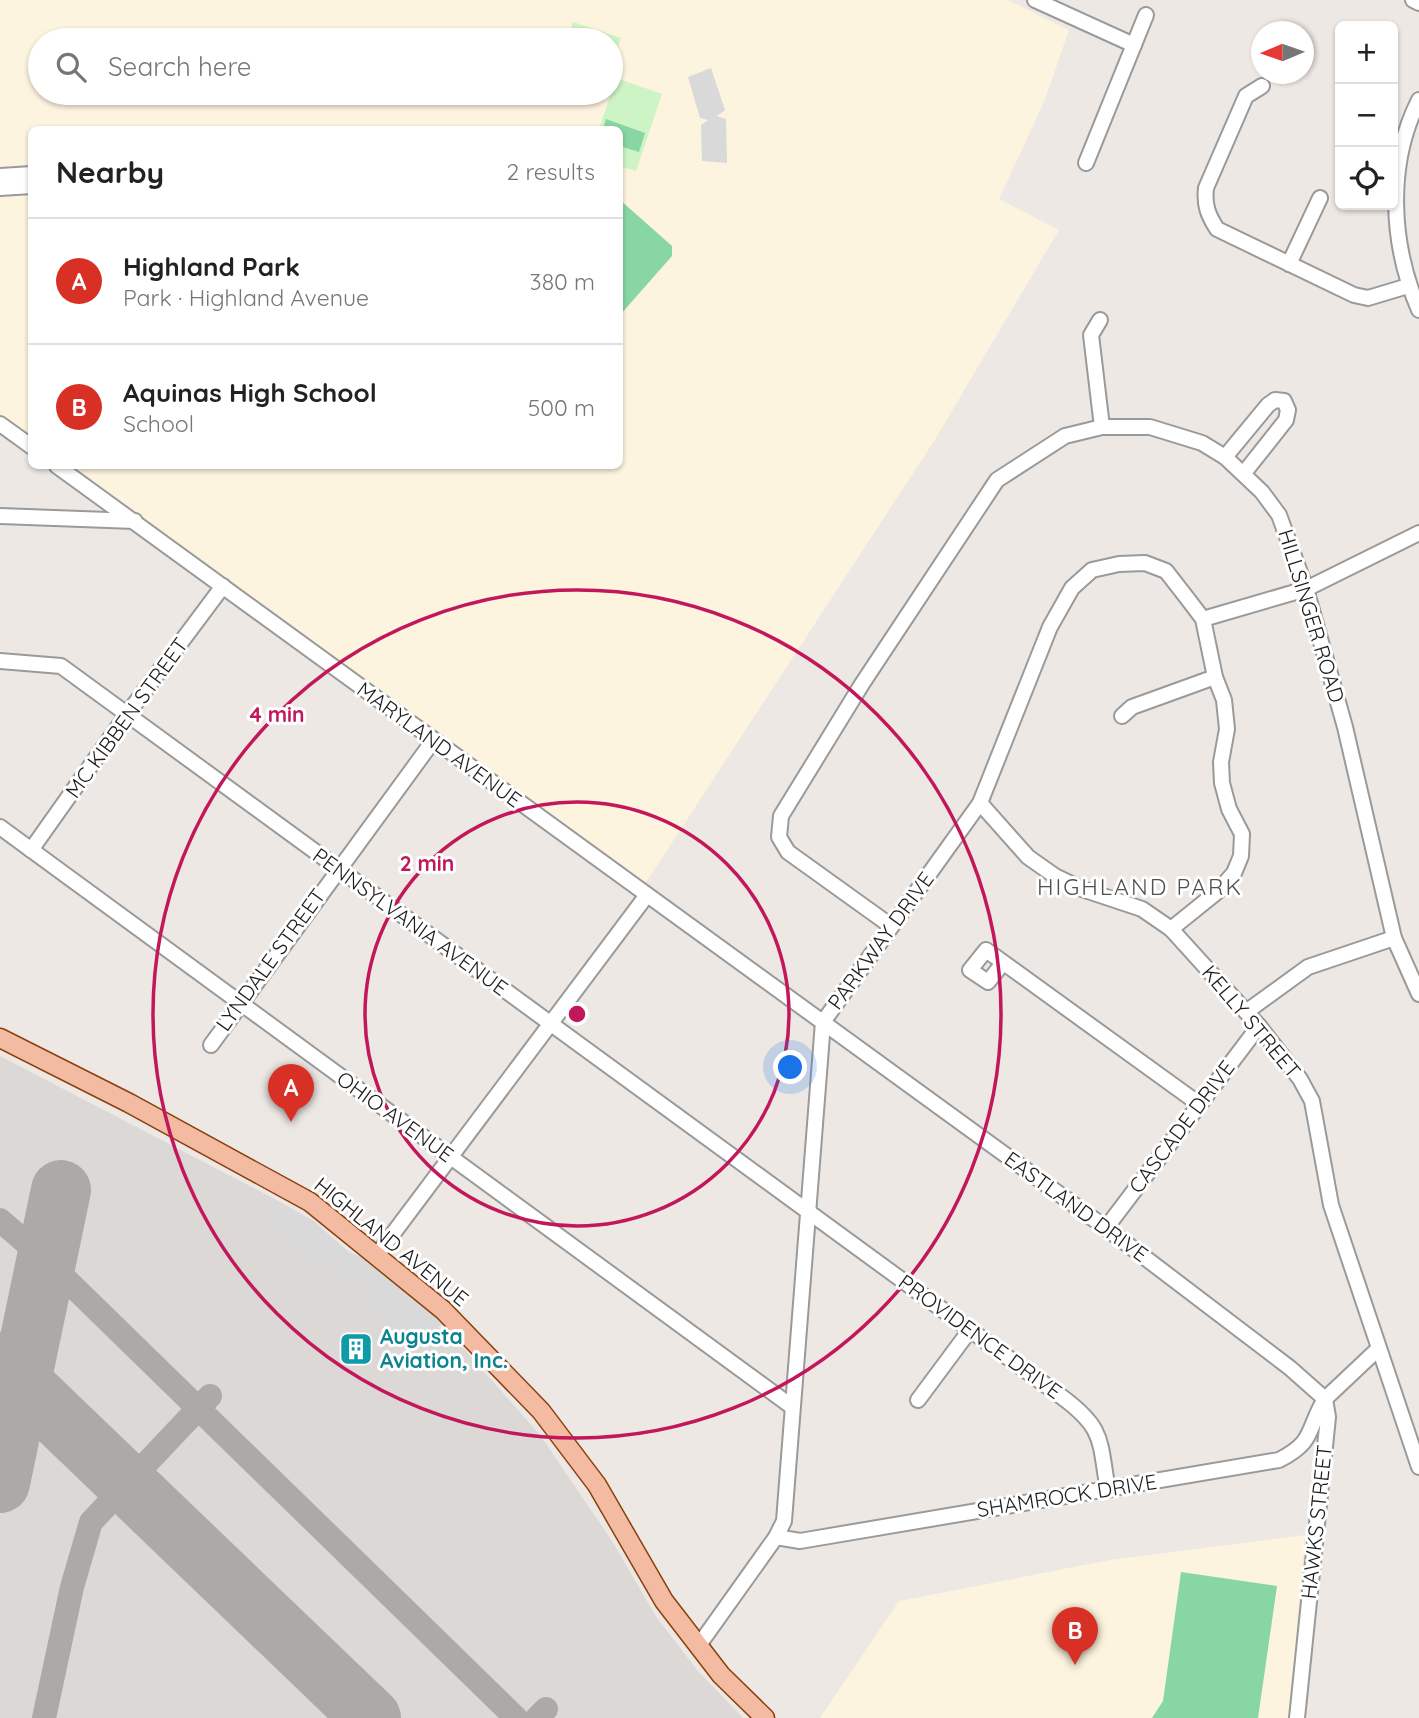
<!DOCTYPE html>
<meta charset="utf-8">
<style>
:root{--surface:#fff;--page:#f2f2f2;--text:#222;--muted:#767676;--line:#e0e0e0;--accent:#d93025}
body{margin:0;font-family:Quicksand,sans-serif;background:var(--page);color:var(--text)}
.controls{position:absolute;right:21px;top:21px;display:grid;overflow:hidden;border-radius:10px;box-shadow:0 2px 5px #0004}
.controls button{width:63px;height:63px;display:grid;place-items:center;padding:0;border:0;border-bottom:2px solid var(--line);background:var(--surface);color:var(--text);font:35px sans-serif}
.compass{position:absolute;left:1251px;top:21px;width:63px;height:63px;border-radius:50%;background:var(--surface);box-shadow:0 2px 5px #0004;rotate:268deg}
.you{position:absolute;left:791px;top:1068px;width:24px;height:24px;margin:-18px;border:5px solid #fff;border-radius:50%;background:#1a73e8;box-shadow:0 0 0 10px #1a73e833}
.badge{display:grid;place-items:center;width:46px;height:46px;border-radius:50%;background:var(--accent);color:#fff;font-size:23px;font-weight:700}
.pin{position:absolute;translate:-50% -58px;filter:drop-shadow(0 2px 4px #0008)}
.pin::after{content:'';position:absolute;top:37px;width:24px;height:21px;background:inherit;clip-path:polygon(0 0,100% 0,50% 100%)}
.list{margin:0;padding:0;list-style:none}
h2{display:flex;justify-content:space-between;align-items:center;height:91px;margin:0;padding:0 28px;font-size:30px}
h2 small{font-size:23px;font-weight:400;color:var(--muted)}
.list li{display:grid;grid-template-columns:46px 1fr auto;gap:21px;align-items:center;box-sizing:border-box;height:126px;padding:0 28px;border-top:2px solid var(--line)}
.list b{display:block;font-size:26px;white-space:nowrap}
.list p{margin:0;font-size:23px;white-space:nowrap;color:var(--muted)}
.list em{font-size:23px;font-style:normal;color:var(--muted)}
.icon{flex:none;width:38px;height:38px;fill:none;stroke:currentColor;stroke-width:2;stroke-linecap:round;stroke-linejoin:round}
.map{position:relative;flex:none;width:1419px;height:1718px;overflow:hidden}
.search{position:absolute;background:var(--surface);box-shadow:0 2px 5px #0004;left:28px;top:28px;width:595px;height:77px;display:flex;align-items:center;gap:18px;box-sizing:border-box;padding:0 24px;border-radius:38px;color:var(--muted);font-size:26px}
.panel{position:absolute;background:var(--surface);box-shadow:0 2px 5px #0004;left:28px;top:126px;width:595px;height:343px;border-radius:10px}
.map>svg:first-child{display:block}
.education{fill:#fcf4de;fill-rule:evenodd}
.airport{fill:#dcd8d5}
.park{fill:#cdf4c4}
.pitch{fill:#88d6a4}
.parking{fill:#d9d9d9}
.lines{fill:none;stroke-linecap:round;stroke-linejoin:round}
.taxiway{stroke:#acaaa8;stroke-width:24}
.runway{stroke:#acaaa8;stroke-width:60}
.minor-casing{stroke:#9a9a9a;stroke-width:18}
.major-casing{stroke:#8a400c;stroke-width:21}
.minor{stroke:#fff;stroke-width:14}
.major{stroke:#f4bba3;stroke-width:18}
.ring{fill:none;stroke:#c2185b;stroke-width:3.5}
.labels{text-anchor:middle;stroke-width:6;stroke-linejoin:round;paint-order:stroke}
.street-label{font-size:21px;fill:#1d1d1d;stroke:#fff}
.culture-label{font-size:21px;font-weight:bold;fill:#0d838f;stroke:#fff;text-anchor:start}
.neighbourhood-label{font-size:23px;letter-spacing:2px;fill:#505050;stroke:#fff}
.centre{fill:#c2185b;stroke:#fff;stroke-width:3.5}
.ring-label{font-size:21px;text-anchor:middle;font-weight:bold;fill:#c2185b;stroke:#fff;stroke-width:6;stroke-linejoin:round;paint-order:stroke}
</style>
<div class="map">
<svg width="1419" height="1718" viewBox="0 0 1419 1718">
<rect width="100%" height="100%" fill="#ede8e4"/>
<!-- education -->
<g class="education">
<path d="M0,0H1008L1069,30L1044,102L999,199L1059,230L936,438L645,884L629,875L67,466H620V130H32L31,440L0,417ZM40,40H611V93H40Z"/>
<path d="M1305,1535L1289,1718H820L899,1601L1110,1560Z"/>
</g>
<!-- airport -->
<path class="airport" d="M0,1056L271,1197L336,1241L463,1348L540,1435L612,1541L657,1618L698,1671L743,1718H0Z"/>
<!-- park -->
<g class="park">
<path d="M573,22L621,38L611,67V40H567Z"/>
<path d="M616,78L662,94L636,171L620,166V130H599Z"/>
</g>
<!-- pitch -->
<g class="pitch">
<path d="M606,119L645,133L639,152L620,146V130L603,129Z"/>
<path d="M620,200L672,246V256L620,315Z"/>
<path d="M1181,1572L1277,1586L1258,1718H1152L1163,1701Z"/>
</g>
<!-- parking -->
<g class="parking">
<path d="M711,68L725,110L717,116L726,119L727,163L702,161L701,125L708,120L700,118L688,77Z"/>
<path d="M271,1197L314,1221L348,1252L368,1259L443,1324L425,1334L411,1350L356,1298L368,1284L358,1275L347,1282L328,1274L262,1213Z"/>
</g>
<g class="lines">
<!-- taxiway -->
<g class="taxiway">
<path d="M0,1220L46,1260L516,1718"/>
<path d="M44,1718L72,1587L91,1522L210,1396"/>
<path d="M537,1718L546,1709"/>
</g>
<!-- runway -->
<g class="runway">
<path d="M0,1362L371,1718"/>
<path d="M0,1483L61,1190"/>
</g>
<defs>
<g id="minor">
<path d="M1035,0L1134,45"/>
<path d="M1413,0L1419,3"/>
<path d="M1262,86L1246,96L1206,188C1204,205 1208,215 1217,229L1354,295L1368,298L1408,286"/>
<path d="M1419,100C1386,165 1391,245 1419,310"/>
<path d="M1086,163L1146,15"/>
<path d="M0,176L32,174"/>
<path d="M0,188L32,186"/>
<path d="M1289,264L1320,198"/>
<path d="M1100,320L1091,335L1102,427"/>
<path d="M0,424L32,447"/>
<path d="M1225,457L1268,405L1275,400L1284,401L1288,410L1286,420L1244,473"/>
<path d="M57,466L1106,1228L1290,1368L1325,1399C1306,1430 1316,1441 1279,1460L800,1541L776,1537"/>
<path d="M0,516L135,521"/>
<path d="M1203,619L1306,589L1419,533"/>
<path d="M0,661L61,666L1062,1397C1105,1429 1099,1440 1108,1490"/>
<path d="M1122,716L1132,707L1215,677"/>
<path d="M980,803L1028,857L1055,876L1082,889L1142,909L1171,929L1259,1026L1300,1079L1312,1101L1331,1205L1419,1467"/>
<path d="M0,827L791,1406"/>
<path d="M31,850L128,713L223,586"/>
<path d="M891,926L788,852L779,837L781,816L862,684L997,480L1065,436L1102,427H1150L1202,443L1225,457L1262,492L1279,515L1306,589L1345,727L1394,938L1419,994"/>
<path d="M1003,963L988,982L970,970L986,950L1199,1104"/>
<path d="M1246,1012L1308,967L1394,938"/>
<path d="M211,1045L433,741"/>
<path d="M1106,1228L1259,1026"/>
<path d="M377,1255L647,895"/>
<path d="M918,1400L970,1330"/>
<path d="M699,1645L776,1537L784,1521L823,1022L980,803L1050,627L1072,588L1092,570L1119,564L1145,563L1166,571L1187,598L1203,619L1215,677L1224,700L1227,729L1221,762L1222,783L1229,809L1242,834L1241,856L1234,873L1217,892L1171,929"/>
<path d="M1297,1718L1328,1417L1325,1399L1378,1349"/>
</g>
<path id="major" d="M0,1038L129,1103L310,1202L443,1310L541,1411L597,1485L664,1601L721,1675L765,1718"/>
</defs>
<!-- minor casing -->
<use href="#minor" class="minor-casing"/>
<!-- major casing -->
<use href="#major" class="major-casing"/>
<!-- minor -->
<use href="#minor" class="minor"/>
<!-- major -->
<use href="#major" class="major"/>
</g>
<!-- distance rings -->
<g class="ring">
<circle cx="577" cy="1014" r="212"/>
<circle cx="577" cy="1014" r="424"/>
</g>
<!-- icons -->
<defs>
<symbol id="building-square" viewBox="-11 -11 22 22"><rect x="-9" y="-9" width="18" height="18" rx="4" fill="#0f9aa8" stroke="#fff"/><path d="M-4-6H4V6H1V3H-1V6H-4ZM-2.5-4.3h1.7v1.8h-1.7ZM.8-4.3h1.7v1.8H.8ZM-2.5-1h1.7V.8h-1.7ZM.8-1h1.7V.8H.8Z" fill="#fff"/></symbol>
</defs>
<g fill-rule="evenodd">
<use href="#building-square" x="337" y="1330" width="38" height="38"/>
</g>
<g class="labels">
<!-- street labels -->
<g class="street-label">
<text transform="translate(1311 616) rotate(73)" y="7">HILLSINGER ROAD</text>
<text transform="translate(127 718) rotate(-54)" y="7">MC KIBBEN STREET</text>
<text transform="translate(439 745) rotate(36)" y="7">MARYLAND AVENUE</text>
<text transform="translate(410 922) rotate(36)" y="7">PENNSYLVANIA AVENUE</text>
<text transform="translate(881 941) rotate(-54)" y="7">PARKWAY DRIVE</text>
<text transform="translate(271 960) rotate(-54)" y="7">LYNDALE STREET</text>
<text transform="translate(1251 1022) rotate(50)" y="7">KELLY STREET</text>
<text transform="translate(395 1117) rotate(36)" y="7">OHIO AVENUE</text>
<text transform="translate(1182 1127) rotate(-53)" y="7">CASCADE DRIVE</text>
<text transform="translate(1076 1207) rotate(36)" y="7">EASTLAND DRIVE</text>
<text transform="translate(391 1242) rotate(39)" y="7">HIGHLAND AVENUE</text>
<text transform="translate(980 1337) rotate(36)" y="7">PROVIDENCE DRIVE</text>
<text transform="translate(1067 1496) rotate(-9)" y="7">SHAMROCK DRIVE</text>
<text transform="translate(1317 1522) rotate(-84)" y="7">HAWKS STREET</text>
</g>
<!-- culture labels -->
<g class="culture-label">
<text x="380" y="1344">Augusta<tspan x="380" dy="24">Aviation, Inc.</tspan></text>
</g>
<!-- neighbourhood labels -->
<g class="neighbourhood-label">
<text x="1140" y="895">HIGHLAND PARK</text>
</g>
</g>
<circle cx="577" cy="1014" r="10" class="centre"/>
<g class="ring-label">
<text x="277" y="722">4 min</text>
<text x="427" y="871">2 min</text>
</g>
</svg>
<div class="controls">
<button>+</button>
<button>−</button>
<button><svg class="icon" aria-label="locate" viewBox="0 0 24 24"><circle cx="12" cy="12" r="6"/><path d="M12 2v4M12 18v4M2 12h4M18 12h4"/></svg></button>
</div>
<svg class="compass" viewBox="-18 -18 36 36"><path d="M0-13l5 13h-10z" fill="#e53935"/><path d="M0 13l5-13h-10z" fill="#767676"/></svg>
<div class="you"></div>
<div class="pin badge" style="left:291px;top:1122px">A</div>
<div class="pin badge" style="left:1075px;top:1665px">B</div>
<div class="search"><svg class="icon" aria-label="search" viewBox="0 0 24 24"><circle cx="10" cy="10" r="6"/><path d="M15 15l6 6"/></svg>Search here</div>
<section class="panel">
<h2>Nearby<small>2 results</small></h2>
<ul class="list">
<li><span class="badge">A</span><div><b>Highland Park</b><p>Park · Highland Avenue</p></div><em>380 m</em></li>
<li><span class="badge">B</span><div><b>Aquinas High School</b><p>School</p></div><em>500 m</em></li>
</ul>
</section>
</div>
